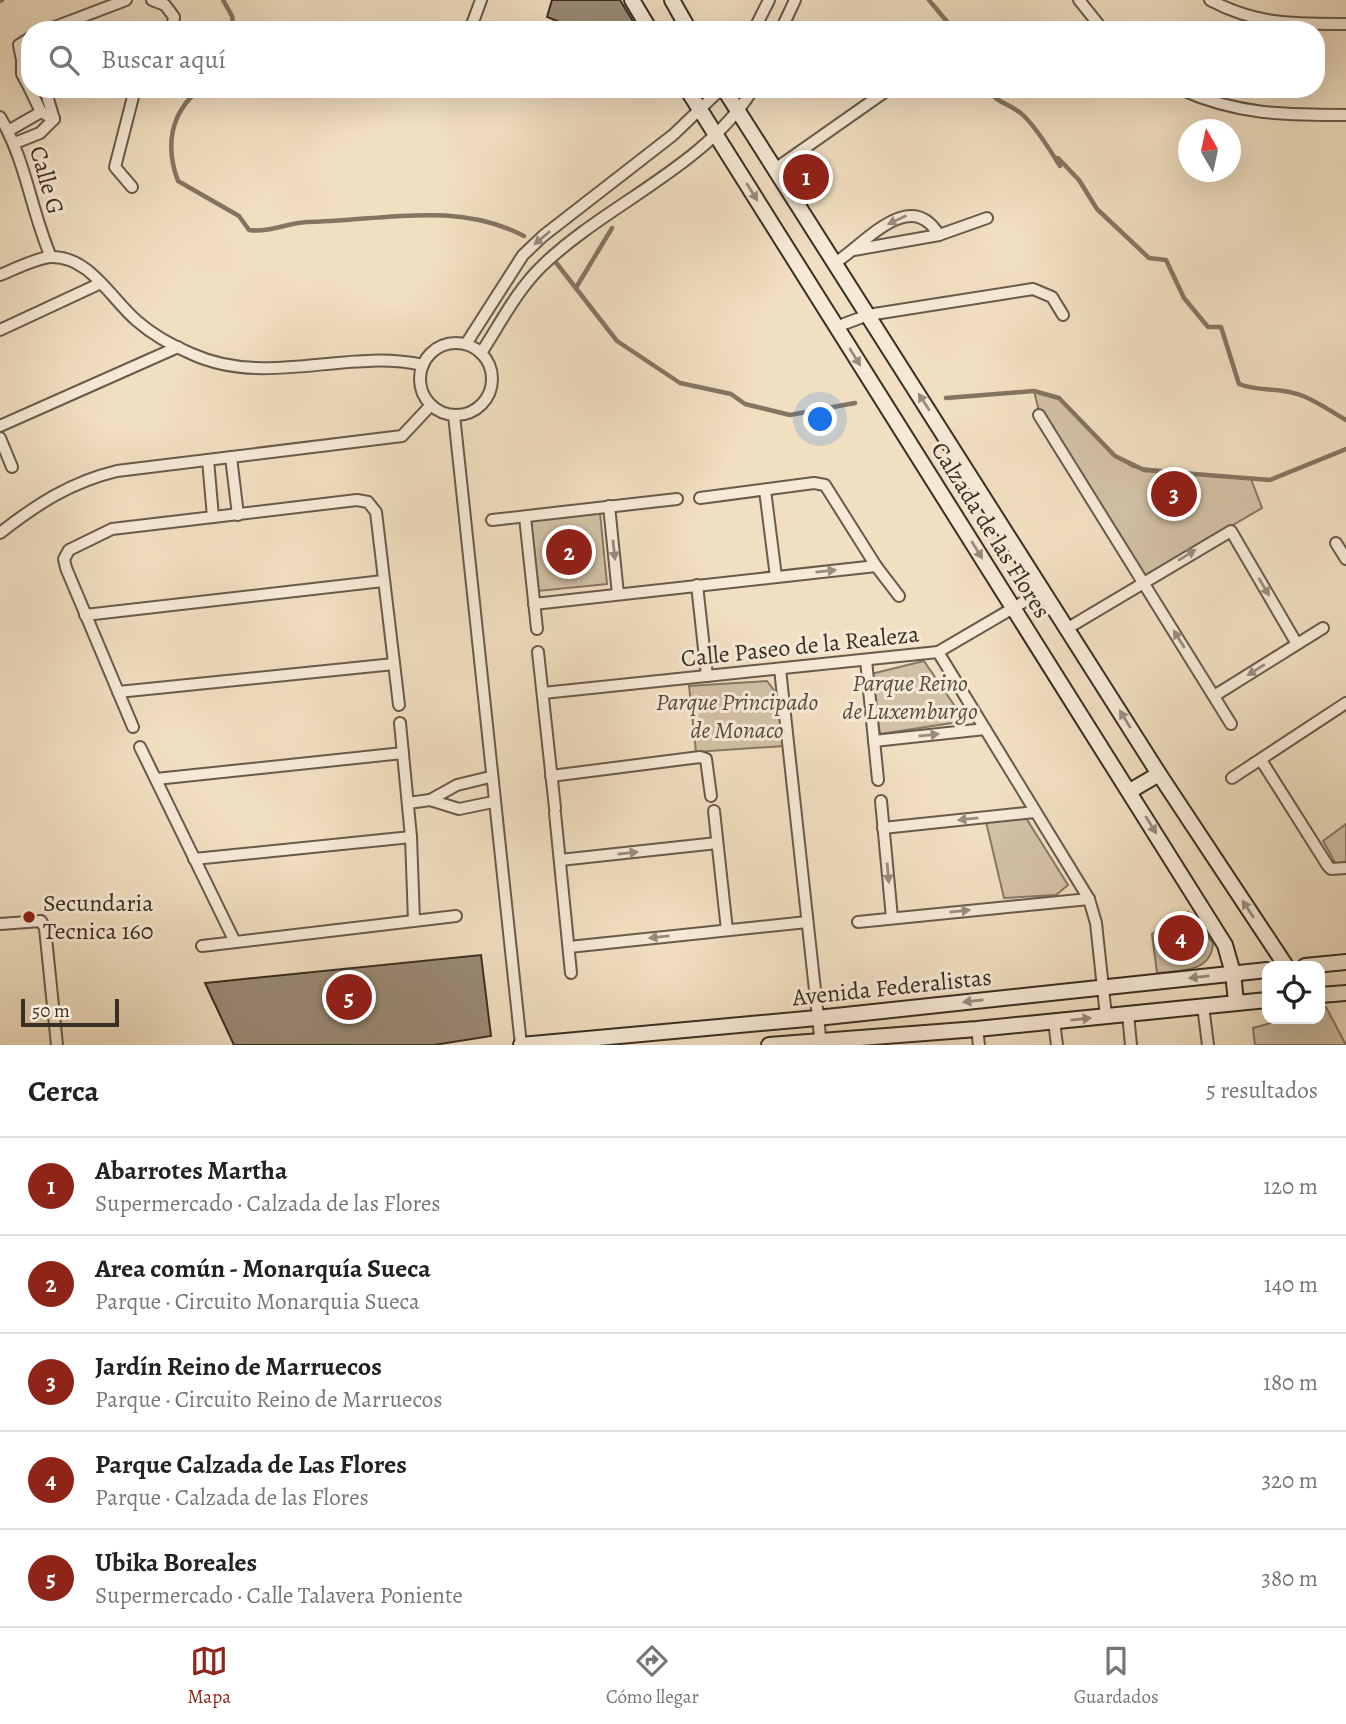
<!DOCTYPE html>
<html lang="es">
<meta charset="utf-8">
<style>
:root{--surface:#fff;--page:#f6f6f6;--text:#222;--muted:#767676;--line:#e0e0e0;--accent:#8f2418}
body{margin:0;font-family:Alegreya,serif;background:var(--page);color:var(--text)}
.controls{position:absolute;right:21px;bottom:21px;display:grid;overflow:hidden;border-radius:14px;box-shadow:0 7px 28px #0002}
.controls button{width:63px;height:63px;display:grid;place-items:center;padding:0;border:0;border-bottom:2px solid var(--line);background:var(--surface);color:var(--text);font:35px sans-serif}
.compass{position:absolute;left:1178px;top:119px;width:63px;height:63px;border-radius:50%;background:var(--surface);box-shadow:0 7px 28px #0002;rotate:351deg}
.scale{position:absolute;left:21px;bottom:18px;width:98px;box-sizing:border-box;padding-left:7px;border:4px solid #3a2f24;border-top:0;font-size:19px;line-height:24px;white-space:nowrap;color:#3a2f24;-webkit-text-stroke:5px #f6ead7;paint-order:stroke}
.you{position:absolute;left:821px;top:420px;width:24px;height:24px;margin:-18px;border:5px solid #fff;border-radius:50%;background:#1a73e8;box-shadow:0 0 0 10px #1a73e833}
.badge{display:grid;place-items:center;width:46px;height:46px;border-radius:50%;background:var(--accent);color:#fff;font-size:23px;font-weight:700}
.pin{position:absolute;translate:-50% -50%;border:4px solid #fff;box-shadow:0 2px 7px #0006}
.list{margin:0;padding:0;list-style:none}
h2{display:flex;justify-content:space-between;align-items:center;height:91px;margin:0;padding:0 28px;font-size:30px}
h2 small{font-size:23px;font-weight:400;color:var(--muted)}
.list li{display:grid;grid-template-columns:46px 1fr auto;gap:21px;align-items:center;box-sizing:border-box;height:98px;padding:0 28px;border-top:2px solid var(--line)}
.list b{display:block;font-size:26px;white-space:nowrap}
.list p{margin:0;font-size:23px;white-space:nowrap;color:var(--muted)}
.list em{font-size:23px;font-style:normal;color:var(--muted)}
.icon{flex:none;width:38px;height:38px;fill:none;stroke:currentColor;stroke-width:2;stroke-linecap:round;stroke-linejoin:round}
.map{position:relative;flex:none;width:1346px;height:1045px;overflow:hidden}
.search{position:absolute;background:var(--surface);box-shadow:0 7px 28px #0002;left:21px;right:21px;top:21px;height:77px;display:flex;align-items:center;gap:18px;box-sizing:border-box;padding:0 24px;border-radius:28px;color:var(--muted);font-size:26px}
.sheet{height:581px;background:var(--surface)}
nav{display:flex;justify-content:space-around;align-items:center;box-sizing:border-box;height:98px;border-top:2px solid var(--line);background:var(--surface);font-size:19px;color:var(--muted)}
nav a{display:grid;justify-items:center;gap:4px}
nav .on{color:var(--accent)}
.map>svg:first-child{display:block}
.green{fill:#d2c1a6;stroke:#867865;stroke-width:2}
.lines{fill:none;stroke-linecap:round;stroke-linejoin:round}
.stream{stroke:#837562;stroke-width:4.5}
.building{fill:#998b76;stroke:#3a2f24;stroke-width:2}
.street-casing{stroke:#685b4b;stroke-width:14}
.secondary-casing{stroke:#3a2f24;stroke-width:18}
.street{stroke:#f6ead7;stroke-width:10}
.secondary{stroke:#f6ead7;stroke-width:14}
.oneway{fill:#988c7e}
.poi-dot{fill:#8f2418;stroke:#f6ead7;stroke-width:2.5}
.labels{text-anchor:middle;stroke-width:6;stroke-linejoin:round;paint-order:stroke}
.street-label{font-size:24px;fill:#3a2f24;stroke:#f6ead7}
.park-label{font-size:24px;font-style:italic;fill:#584c3e;stroke:#f6ead7}
.poi-label{font-size:24px;fill:#3a2f24;stroke:#f6ead7;text-anchor:start}
</style>
<div class="map">
<svg width="1346" height="1045" viewBox="0 0 1346 1045">
<rect width="100%" height="100%" fill="#f1dfc1"/>
<filter id="stains"><feTurbulence type="fractalNoise" baseFrequency=".00286" numOctaves="4"/><feColorMatrix values="0 0 0 0 .2 0 0 0 0 .09 0 0 0 0 .02 0 0 0 .5 -.17"/></filter>
<radialGradient id="worn" r=".72"><stop offset=".6" stop-color="#630" stop-opacity="0"/><stop offset="1" stop-color="#630" stop-opacity=".3"/></radialGradient>
<!-- green -->
<g class="green">
<path d="M1034,391L1059,398L1115,456L1133,467L1251,479L1262,508L1144,577L1040,415Z"/>
<path d="M600,513L607,584L538,591L531,520Z"/>
<path d="M924,661L965,721L880,734L871,674Z"/>
<path d="M767,681L776,693L784,746L696,752L689,686Z"/>
<path d="M1026,818L1068,885L1056,895L1004,898L986,822Z"/>
<path d="M1346,824V863L1336,864L1323,841Z"/>
<path d="M1188,912L1213,943C1211,973 1181,970 1157,973L1152,934Z"/>
<path d="M1326,1007L1346,1045H1255L1253,1028L1286,1019H1320V1009Z"/>
</g>
<g class="lines">
<!-- stream -->
<g class="stream">
<path d="M223,0L232,16L234,30"/>
<path d="M929,0L954,30"/>
<path d="M0,1L2,0"/>
<path d="M200,89C170,113 165,146 178,181L239,216L249,230C269,233 287,223 307,222C379,221 456,200 524,236"/>
<path d="M988,89C997,104 1012,104 1024,116C1039,131 1049,149 1060,166L1058,158L1079,180L1097,209L1149,258L1166,260L1184,298L1208,327H1221L1239,384C1259,392 1282,387 1303,396C1318,402 1332,412 1346,420"/>
<path d="M554,260L617,341L680,383L731,394L745,404L790,415L855,403"/>
<path d="M577,286L612,228"/>
<path d="M946,398L1034,391L1059,398L1115,456L1144,470L1270,480L1346,449"/>
</g>
</g>
<!-- building -->
<g class="building">
<path d="M552,0H620L634,23L629,30H579L547,17Z"/>
<path d="M481,955L491,1036L434,1045H234L205,983Z"/>
</g>
<g class="lines">
<defs>
<g id="street">
<path d="M152,0L165,5L174,17L172,30"/>
<path d="M1079,0L1103,30"/>
<path d="M1210,0C1257,25 1294,24 1346,24"/>
<path d="M47,30L126,0"/>
<path d="M470,30L481,0"/>
<path d="M754,30L769,0"/>
<path d="M781,30L795,0"/>
<path d="M22,60L19,45L30,38"/>
<path d="M30,64L22,60V74L30,89"/>
<path d="M30,89L41,112L54,119"/>
<path d="M45,89L54,119"/>
<path d="M1180,89C1238,115 1284,115 1346,115"/>
<path d="M0,117C26,160 31,211 51,257"/>
<path d="M8,131L41,112"/>
<path d="M15,143L40,133L54,119"/>
<path d="M775,169L889,89"/>
<path d="M132,187L115,167L135,89"/>
<path d="M854,250L939,235L987,218"/>
<path d="M835,263C866,243 910,187 939,235"/>
<path d="M0,275C16,269 33,259 50,257C89,255 111,299 137,321C153,335 173,346 192,354C267,388 346,348 423,365"/>
<path d="M836,327L868,315L1033,289L1052,297L1063,315"/>
<path d="M0,330L101,283"/>
<circle cx="456" cy="379" r="36"/>
<path d="M466,344L523,255L543,236L673,135L721,89"/>
<path d="M481,353C500,324 517,290 542,266C607,203 704,168 753,89"/>
<path d="M454,415L521,1045"/>
<path d="M1039,415L1231,724"/>
<path d="M0,426L178,347"/>
<path d="M0,438L12,467"/>
<path d="M231,457L238,515"/>
<path d="M208,460L213,517"/>
<path d="M765,490L776,577"/>
<path d="M700,498L814,483L825,485L876,566L899,596"/>
<path d="M609,506L618,594"/>
<path d="M525,517L537,629"/>
<path d="M492,520L677,499"/>
<path d="M0,533C37,504 71,482 117,471L402,436L431,405"/>
<path d="M1336,543L1346,559"/>
<path d="M697,585L707,676"/>
<path d="M534,604L876,566"/>
<path d="M85,615L383,581"/>
<path d="M1068,628L1231,531L1297,644"/>
<path d="M538,652L555,808"/>
<path d="M938,652L1089,899L1096,923L1106,1016"/>
<path d="M866,660L878,780"/>
<path d="M780,669L821,1045"/>
<path d="M118,692L394,664"/>
<path d="M543,693L938,652L1044,590"/>
<path d="M1214,696L1323,628"/>
<path d="M400,723L411,837L414,921"/>
<path d="M133,727L66,568L64,559L69,550L112,529L357,500L368,502L376,512L399,705"/>
<path d="M874,741L985,729"/>
<path d="M140,747L235,942"/>
<path d="M1261,760L1328,866L1331,869L1346,868"/>
<path d="M551,776L700,757L706,759L711,796"/>
<path d="M1232,778L1346,703"/>
<path d="M156,779L403,753"/>
<path d="M430,800L459,809L493,802"/>
<path d="M881,801L892,918"/>
<path d="M408,803L430,800L457,785L490,777"/>
<path d="M714,811L727,930"/>
<path d="M555,813L571,973"/>
<path d="M883,828L1035,812"/>
<path d="M194,859L411,837"/>
<path d="M560,860L717,843"/>
<path d="M858,922L1089,899"/>
<path d="M0,924L41,921L45,928L57,1045"/>
<path d="M202,946L456,916"/>
<path d="M569,947L807,922"/>
<path d="M1203,1006L1208,1045"/>
<path d="M1128,1014L1131,1045"/>
<path d="M1054,1021L1057,1045"/>
<path d="M977,1029L979,1045"/>
</g>
<g id="secondary">
<path d="M632,0L650,30"/>
<path d="M672,0L689,30"/>
<path d="M687,89L1225,945L1233,973L1236,1002"/>
<path d="M724,89L1159,774L1286,966"/>
<path d="M1130,791L1159,774"/>
<path d="M1305,966L1346,962"/>
<path d="M1320,995L1346,993"/>
<path d="M521,1045L817,1018L1267,970"/>
<path d="M769,1045L977,1029L1267,1000"/>
</g>
</defs>
<!-- street casing -->
<use href="#street" class="street-casing"/>
<!-- secondary casing -->
<use href="#secondary" class="secondary-casing"/>
<!-- street -->
<use href="#street" class="street"/>
<!-- secondary -->
<use href="#secondary" class="secondary"/>
</g>
<!-- one-way arrows -->
<defs><path id="oneway-solid" d="M-6-.8H1V-3.2L6.5 0L1 3.2V.8H-6Z" transform="scale(1.75)"/></defs>
<g class="oneway">
<use href="#oneway-solid" transform="translate(752 192) rotate(58)"/>
<use href="#oneway-solid" transform="translate(897 220) rotate(155)"/>
<use href="#oneway-solid" transform="translate(542 238) rotate(140)"/>
<use href="#oneway-solid" transform="translate(855 357) rotate(58)"/>
<use href="#oneway-solid" transform="translate(924 402) rotate(-123)"/>
<use href="#oneway-solid" transform="translate(614 550) rotate(84)"/>
<use href="#oneway-solid" transform="translate(977 550) rotate(58)"/>
<use href="#oneway-solid" transform="translate(1187 555) rotate(-32)"/>
<use href="#oneway-solid" transform="translate(826 571) rotate(-6)"/>
<use href="#oneway-solid" transform="translate(1264 587) rotate(60)"/>
<use href="#oneway-solid" transform="translate(1179 639) rotate(-122)"/>
<use href="#oneway-solid" transform="translate(1256 670) rotate(148)"/>
<use href="#oneway-solid" transform="translate(1125 719) rotate(-122)"/>
<use href="#oneway-solid" transform="translate(929 735) rotate(-6)"/>
<use href="#oneway-solid" transform="translate(968 819) rotate(174)"/>
<use href="#oneway-solid" transform="translate(1151 825) rotate(58)"/>
<use href="#oneway-solid" transform="translate(628 853) rotate(-6)"/>
<use href="#oneway-solid" transform="translate(888 873) rotate(85)"/>
<use href="#oneway-solid" transform="translate(1248 909) rotate(-123)"/>
<use href="#oneway-solid" transform="translate(960 911) rotate(-6)"/>
<use href="#oneway-solid" transform="translate(659 937) rotate(174)"/>
<use href="#oneway-solid" transform="translate(1199 977) rotate(174)"/>
<use href="#oneway-solid" transform="translate(973 1001) rotate(174)"/>
<use href="#oneway-solid" transform="translate(1081 1019) rotate(-6)"/>
</g>
<!-- markers -->
<circle class="poi-dot" cx="29" cy="917" r="7"/>
<g class="labels">
<!-- street labels -->
<g class="street-label">
<text transform="translate(47 180) rotate(74)" y="8">Calle G</text>
<text transform="translate(991 530) rotate(58)" y="8">Calzada de las Flores</text>
<text transform="translate(800 646) rotate(-6)" y="8">Calle Paseo de la Realeza</text>
<text transform="translate(892 987) rotate(-6)" y="8">Avenida Federalistas</text>
</g>
<!-- park labels -->
<g class="park-label">
<text x="910" y="691">Parque Reino<tspan x="910" dy="28">de Luxemburgo</tspan></text>
<text x="737" y="710">Parque Principado<tspan x="737" dy="28">de Monaco</tspan></text>
</g>
<!-- poi labels -->
<g class="poi-label">
<text x="43" y="911">Secundaria<tspan x="43" dy="28">Tecnica 160</tspan></text>
</g>
</g>
<rect width="100%" height="100%" filter="url(#stains)"/>
<rect width="100%" height="100%" fill="url(#worn)"/>
</svg>
<div class="controls">
<button><svg class="icon" aria-label="locate" viewBox="0 0 24 24"><circle cx="12" cy="12" r="6"/><path d="M12 2v4M12 18v4M2 12h4M18 12h4"/></svg></button>
</div>
<svg class="compass" viewBox="-18 -18 36 36"><path d="M0-13l5 13h-10z" fill="#e53935"/><path d="M0 13l5-13h-10z" fill="#767676"/></svg>
<div class="scale">50 m</div>
<div class="you"></div>
<div class="pin badge" style="left:806px;top:177px">1</div>
<div class="pin badge" style="left:569px;top:552px">2</div>
<div class="pin badge" style="left:1174px;top:494px">3</div>
<div class="pin badge" style="left:1181px;top:938px">4</div>
<div class="pin badge" style="left:349px;top:997px">5</div>
<div class="search"><svg class="icon" aria-label="search" viewBox="0 0 24 24"><circle cx="10" cy="10" r="6"/><path d="M15 15l6 6"/></svg>Buscar aquí</div>
</div>
<section class="sheet">
<h2>Cerca<small>5 resultados</small></h2>
<ul class="list">
<li><span class="badge">1</span><div><b>Abarrotes Martha</b><p>Supermercado · Calzada de las Flores</p></div><em>120 m</em></li>
<li><span class="badge">2</span><div><b>Area común - Monarquía Sueca</b><p>Parque · Circuito Monarquia Sueca</p></div><em>140 m</em></li>
<li><span class="badge">3</span><div><b>Jardín Reino de Marruecos</b><p>Parque · Circuito Reino de Marruecos</p></div><em>180 m</em></li>
<li><span class="badge">4</span><div><b>Parque Calzada de Las Flores</b><p>Parque · Calzada de las Flores</p></div><em>320 m</em></li>
<li><span class="badge">5</span><div><b>Ubika Boreales</b><p>Supermercado · Calle Talavera Poniente</p></div><em>380 m</em></li>
</ul>
</section>
<nav>
<a class="on"><svg class="icon" aria-label="map" viewBox="0 0 24 24"><path d="M3 6l6-2 6 2 6-2v14l-6 2-6-2-6 2zM9 4v14M15 6v14"/></svg>Mapa</a>
<a><svg class="icon" aria-label="directions" viewBox="0 0 24 24"><path d="M12 3l9 9-9 9-9-9zM9 14v-3h6M13 9l2 2-2 2"/></svg>Cómo llegar</a>
<a><svg class="icon" aria-label="saved" viewBox="0 0 24 24"><path d="M7 4h10v16l-5-4-5 4z"/></svg>Guardados</a>
</nav>
